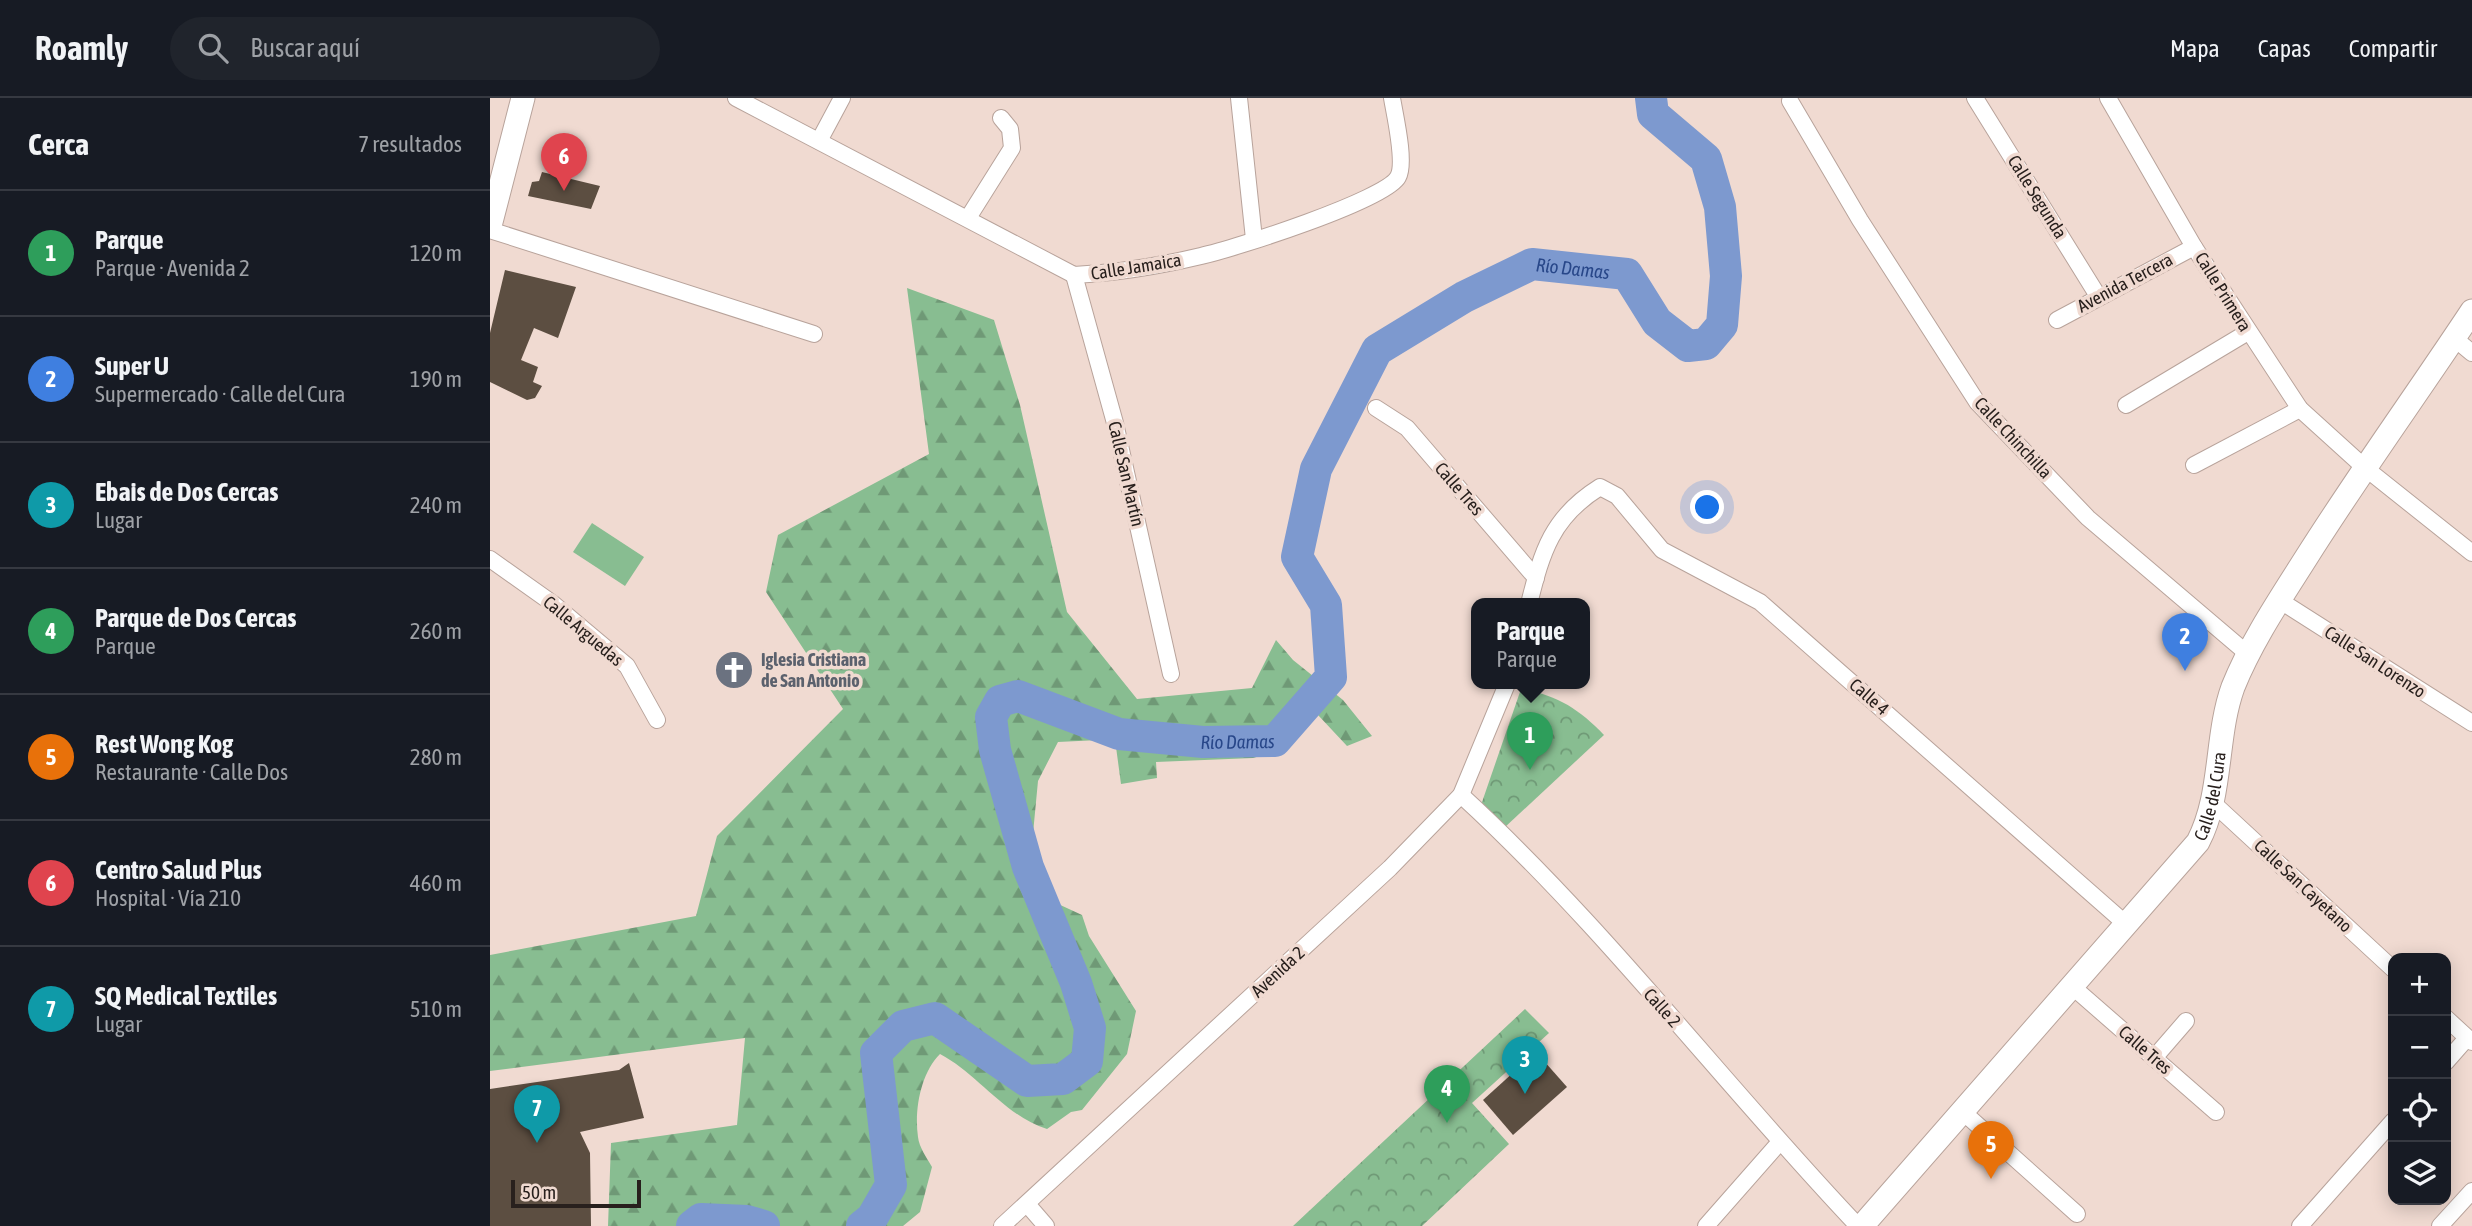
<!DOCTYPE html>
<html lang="es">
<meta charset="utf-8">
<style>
:root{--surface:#171b24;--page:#20242c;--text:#f1f3f6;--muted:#9ea1a6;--line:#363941;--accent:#8c9099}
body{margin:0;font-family:"Asap Condensed",sans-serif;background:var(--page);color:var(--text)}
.controls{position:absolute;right:21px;bottom:21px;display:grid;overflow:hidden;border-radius:14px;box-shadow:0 4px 18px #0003}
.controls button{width:63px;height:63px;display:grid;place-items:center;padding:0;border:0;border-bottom:2px solid var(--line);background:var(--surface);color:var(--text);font:35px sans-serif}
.scale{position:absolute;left:21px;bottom:18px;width:130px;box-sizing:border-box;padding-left:7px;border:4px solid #28201d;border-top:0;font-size:19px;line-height:24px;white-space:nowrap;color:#28201d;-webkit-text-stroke:5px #f0dad1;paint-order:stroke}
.you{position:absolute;left:1218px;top:410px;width:24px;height:24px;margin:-18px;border:5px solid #fff;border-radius:50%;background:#1a73e8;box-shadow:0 0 0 10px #1a73e833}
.badge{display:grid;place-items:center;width:46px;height:46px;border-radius:50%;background:var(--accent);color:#fff;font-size:23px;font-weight:700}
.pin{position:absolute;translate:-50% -58px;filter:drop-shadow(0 2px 4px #0008)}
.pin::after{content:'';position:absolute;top:37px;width:24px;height:21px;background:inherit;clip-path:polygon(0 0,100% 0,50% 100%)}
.popup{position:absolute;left:981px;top:500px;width:119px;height:91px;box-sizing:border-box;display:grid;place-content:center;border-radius:14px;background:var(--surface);filter:drop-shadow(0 2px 5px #0005);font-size:23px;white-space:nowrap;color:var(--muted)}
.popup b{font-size:26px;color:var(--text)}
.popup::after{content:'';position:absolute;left:50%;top:100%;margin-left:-14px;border:14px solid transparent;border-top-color:var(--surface)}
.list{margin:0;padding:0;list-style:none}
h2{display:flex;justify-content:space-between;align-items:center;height:91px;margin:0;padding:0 28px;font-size:30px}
h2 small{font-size:23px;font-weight:400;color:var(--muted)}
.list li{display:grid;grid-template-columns:46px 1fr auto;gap:21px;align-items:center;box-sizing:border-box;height:126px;padding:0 28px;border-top:2px solid var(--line)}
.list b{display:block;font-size:26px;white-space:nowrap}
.list p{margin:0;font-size:23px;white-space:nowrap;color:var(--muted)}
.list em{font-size:23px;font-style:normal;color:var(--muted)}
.icon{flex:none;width:38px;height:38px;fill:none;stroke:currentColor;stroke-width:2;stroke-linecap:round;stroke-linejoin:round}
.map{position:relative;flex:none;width:1982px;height:1128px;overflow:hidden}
header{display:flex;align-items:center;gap:42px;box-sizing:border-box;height:98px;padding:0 35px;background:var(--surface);border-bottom:2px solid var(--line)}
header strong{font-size:33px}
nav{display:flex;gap:38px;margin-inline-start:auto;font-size:24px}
.search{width:490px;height:63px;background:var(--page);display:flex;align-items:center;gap:18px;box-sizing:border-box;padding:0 24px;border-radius:38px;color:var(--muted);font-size:26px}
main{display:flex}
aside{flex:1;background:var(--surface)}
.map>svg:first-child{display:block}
.grass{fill:#88bd91}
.forest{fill:url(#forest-firs)}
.park{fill:url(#park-crowns)}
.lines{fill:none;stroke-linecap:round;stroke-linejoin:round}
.river{stroke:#7d99cf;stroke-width:32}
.building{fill:#5c4e41}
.street-casing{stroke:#b8a39b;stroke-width:18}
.secondary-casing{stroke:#b8a39b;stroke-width:25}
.street{stroke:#fff;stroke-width:16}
.secondary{stroke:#fff;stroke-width:23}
.labels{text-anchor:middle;stroke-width:7;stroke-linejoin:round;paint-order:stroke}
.street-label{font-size:18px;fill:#28201d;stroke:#f0dad1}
.worship-label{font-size:18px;font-weight:bold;fill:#5b616d;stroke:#f0dad1;text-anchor:start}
.water-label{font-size:19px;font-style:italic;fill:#284789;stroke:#f0dad1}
</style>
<header>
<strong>Roamly</strong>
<div class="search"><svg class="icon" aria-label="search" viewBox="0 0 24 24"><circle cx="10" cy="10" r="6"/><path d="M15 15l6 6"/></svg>Buscar aquí</div>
<nav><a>Mapa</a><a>Capas</a><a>Compartir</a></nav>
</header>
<main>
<aside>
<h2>Cerca<small>7 resultados</small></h2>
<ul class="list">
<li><span class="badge" style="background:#2e9e5b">1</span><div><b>Parque</b><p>Parque · Avenida 2</p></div><em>120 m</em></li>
<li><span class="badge" style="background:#3f7fe0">2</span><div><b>Super U</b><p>Supermercado · Calle del Cura</p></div><em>190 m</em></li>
<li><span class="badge" style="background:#0f9aa8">3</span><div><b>Ebais de Dos Cercas</b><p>Lugar</p></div><em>240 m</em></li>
<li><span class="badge" style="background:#2e9e5b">4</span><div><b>Parque de Dos Cercas</b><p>Parque</p></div><em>260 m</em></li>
<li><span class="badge" style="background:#e8710a">5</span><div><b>Rest Wong Kog</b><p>Restaurante · Calle Dos</p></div><em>280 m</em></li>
<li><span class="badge" style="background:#e0444e">6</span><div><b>Centro Salud Plus</b><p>Hospital · Vía 210</p></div><em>460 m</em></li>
<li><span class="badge" style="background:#0f9aa8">7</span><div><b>SQ Medical Textiles</b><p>Lugar</p></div><em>510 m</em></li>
</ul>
</aside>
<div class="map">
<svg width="1982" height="1128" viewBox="0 0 1982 1128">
<defs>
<pattern id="forest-firs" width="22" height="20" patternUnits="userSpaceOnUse" patternTransform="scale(1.75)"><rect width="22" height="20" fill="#88bd91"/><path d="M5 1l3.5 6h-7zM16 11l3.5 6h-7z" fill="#6f9976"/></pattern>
<pattern id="park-crowns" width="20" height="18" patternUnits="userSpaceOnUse" patternTransform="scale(1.75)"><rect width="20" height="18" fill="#88bd91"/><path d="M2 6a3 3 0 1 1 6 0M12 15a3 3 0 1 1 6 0" fill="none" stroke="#6f9976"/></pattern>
</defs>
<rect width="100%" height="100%" fill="#f0dad1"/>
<!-- grass -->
<path class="grass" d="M102,425L154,459L135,488L83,454Z"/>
<!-- forest -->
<path class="forest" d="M417,190L504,222L530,307L577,514L647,601L762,590L786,542L803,562L853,602L882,638L857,648L828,617L792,652L763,660L666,664L667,680L631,686L626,649L609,642L568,644L548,683L542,746L566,805L592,817L599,838L646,913L637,956L592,1012L581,1014L557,1031C515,1018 488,976 450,956C431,975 424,1011 428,1039C429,1049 437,1060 442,1069L430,1114L413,1128H118L121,1045L247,1027L255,940L0,973V857L206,818L227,738L353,611L276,494L288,437L439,356Z"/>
<!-- park -->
<g class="park">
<path d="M1031,591C1067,597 1089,611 1114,637L1014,730L991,707Z"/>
<path d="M1035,911L1059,935L982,1005L1019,1046L932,1128H803Z"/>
</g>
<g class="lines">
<!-- river -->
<g class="river">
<path d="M202,1128L211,1121L257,1123L274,1128"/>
<path id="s1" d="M372,1128L382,1120L401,1087L386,955L413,928L445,920L537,983L573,981L597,963L600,930L586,885L538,769L505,652L501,619L510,603L528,598L629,636L713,644L785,643L841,579L836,507L807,459L826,371L887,252L974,199L1042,166L1137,176L1167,224L1198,248L1216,246L1232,227L1236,178L1230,109L1216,61L1163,16L1161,0"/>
</g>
</g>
<!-- building -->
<g class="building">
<path d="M52,74L110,88L101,111L38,98L42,84L49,83Z"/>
<path d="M15,172L86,189L68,240L44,230L31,262L48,269L43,284L52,288L45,300L37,302L0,284V235Z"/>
<path d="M1046,954L1077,989L1023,1037L993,1002Z"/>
<path d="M139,965L154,1020L90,1034L100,1055L101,1128H0V991L129,972Z"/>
</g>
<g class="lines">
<defs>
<g id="street">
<path d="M246,0L584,177C627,175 669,168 711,158C743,151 896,102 908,79C916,65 905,18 902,0"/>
<path d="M749,0L764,141"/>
<path d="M1485,0L1608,198"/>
<path d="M1618,0L1704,149L1810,311L1874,369L1982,455"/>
<path d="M1300,3L1370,122L1487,304L1598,420L1759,557"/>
<path d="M329,43L352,0"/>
<path d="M478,120L522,50L520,31L511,20"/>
<path d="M0,132L324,236"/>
<path d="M584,177L625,325L681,576"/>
<path d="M1567,222L1704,149"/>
<path d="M1964,240L1982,255"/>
<path d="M1636,307L1758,234"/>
<path d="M886,310L917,330L1046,480"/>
<path d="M1704,367L1810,311"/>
<path d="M0,461L62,505L137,568L167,622"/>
<path d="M1789,502L1982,625"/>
<path d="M1039,506C1052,453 1062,419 1110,389L1127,398L1172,452L1270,504L1637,827"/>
<path d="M971,697C1115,829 1234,987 1368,1128"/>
<path d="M1722,704L1903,871"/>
<path d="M1584,890L1726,1014"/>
<path d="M1956,920L1982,944"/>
<path d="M1664,960L1696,923"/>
<path d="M1956,964L1977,940"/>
<path d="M1473,1014L1587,1116"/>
<path d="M537,1106L556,1128"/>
<path d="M512,1128L900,770L971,697L1017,586"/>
<path d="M1216,1128L1289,1045"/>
<path d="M1810,1128L1903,1023"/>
<path d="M1950,1128L1982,1093"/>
</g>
<g id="secondary">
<path d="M0,128L33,0"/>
<path id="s2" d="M1372,1128L1708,744C1733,696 1725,639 1743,589C1761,544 1790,501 1816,460C1869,376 1927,296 1982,213"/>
</g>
</defs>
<!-- street casing -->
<use href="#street" class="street-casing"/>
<!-- secondary casing -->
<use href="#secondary" class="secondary-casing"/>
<!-- street -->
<use href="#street" class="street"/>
<!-- secondary -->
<use href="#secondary" class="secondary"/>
</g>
<!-- icons -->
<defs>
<symbol id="church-disc" viewBox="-11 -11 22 22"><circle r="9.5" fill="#6b7280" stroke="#f0dad1"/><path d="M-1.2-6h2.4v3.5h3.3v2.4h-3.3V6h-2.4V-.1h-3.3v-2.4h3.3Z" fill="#fff"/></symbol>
</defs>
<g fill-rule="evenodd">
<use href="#church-disc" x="222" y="550" width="44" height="44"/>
</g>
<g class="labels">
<!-- street labels -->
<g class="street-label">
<text transform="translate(1547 99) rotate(58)" y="6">Calle Segunda</text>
<text transform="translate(646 169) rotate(-9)" y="6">Calle Jamaica</text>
<text transform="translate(1635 185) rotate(-28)" y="6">Avenida Tercera</text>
<text transform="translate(1733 194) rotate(58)" y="6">Calle Primera</text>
<text transform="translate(1523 340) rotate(47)" y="6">Calle Chinchilla</text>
<text transform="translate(636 376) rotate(77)" y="6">Calle San Martín</text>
<text transform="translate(969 391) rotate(49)" y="6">Calle Tres</text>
<text transform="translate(93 533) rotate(40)" y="6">Calle Arguedas</text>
<text transform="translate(1885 564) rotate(33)" y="6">Calle San Lorenzo</text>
<text transform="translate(1379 599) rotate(41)" y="6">Calle 4</text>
<text dy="6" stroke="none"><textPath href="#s2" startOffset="558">Calle del Cura</textPath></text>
<text transform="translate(1813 788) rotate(43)" y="6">Calle San Cayetano</text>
<text transform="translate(788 874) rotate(-43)" y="6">Avenida 2</text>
<text transform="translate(1172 910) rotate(48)" y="6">Calle 2</text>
<text transform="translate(1655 952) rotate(41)" y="6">Calle Tres</text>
</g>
<!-- worship labels -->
<g class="worship-label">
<text x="271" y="568">Iglesia Cristiana<tspan x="271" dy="21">de San Antonio</tspan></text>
</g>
<!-- water labels -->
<g class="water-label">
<text dy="7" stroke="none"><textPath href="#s1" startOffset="1750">Río Damas</textPath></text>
<text dy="7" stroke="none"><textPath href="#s1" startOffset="1057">Río Damas</textPath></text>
</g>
</g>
</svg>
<div class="controls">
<button>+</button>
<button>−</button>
<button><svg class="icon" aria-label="locate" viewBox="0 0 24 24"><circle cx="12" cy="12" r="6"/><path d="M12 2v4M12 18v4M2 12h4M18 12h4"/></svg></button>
<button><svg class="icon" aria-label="layers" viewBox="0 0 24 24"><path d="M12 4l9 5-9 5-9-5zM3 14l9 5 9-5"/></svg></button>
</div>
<div class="scale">50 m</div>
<div class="you"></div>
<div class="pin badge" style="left:1040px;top:672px;background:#2e9e5b">1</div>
<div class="popup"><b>Parque</b>Parque</div>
<div class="pin badge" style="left:1695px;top:573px;background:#3f7fe0">2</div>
<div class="pin badge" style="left:1035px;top:996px;background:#0f9aa8">3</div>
<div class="pin badge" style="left:957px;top:1025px;background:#2e9e5b">4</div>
<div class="pin badge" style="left:1501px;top:1081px;background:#e8710a">5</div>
<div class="pin badge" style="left:74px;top:93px;background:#e0444e">6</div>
<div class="pin badge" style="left:47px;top:1045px;background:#0f9aa8">7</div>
</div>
</main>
